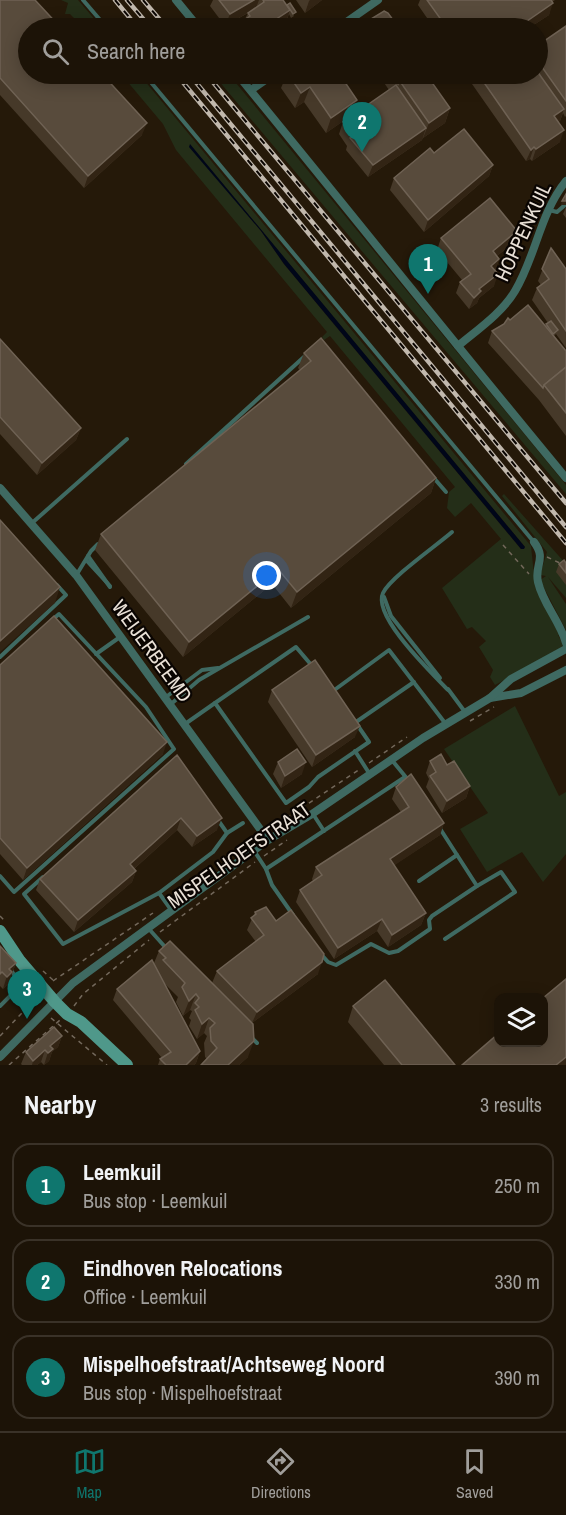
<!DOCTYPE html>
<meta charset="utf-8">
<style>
:root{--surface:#1c1307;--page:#251c11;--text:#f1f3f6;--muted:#a09e9b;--line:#3a3228;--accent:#0f766e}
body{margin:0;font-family:"Archivo Narrow",sans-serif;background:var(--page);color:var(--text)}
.controls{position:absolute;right:18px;bottom:18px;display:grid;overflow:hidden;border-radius:12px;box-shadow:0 3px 15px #0003}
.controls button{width:54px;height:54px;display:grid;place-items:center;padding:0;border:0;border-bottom:2px solid var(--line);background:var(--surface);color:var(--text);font:30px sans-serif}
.you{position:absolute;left:267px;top:576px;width:21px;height:21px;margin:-15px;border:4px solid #fff;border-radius:50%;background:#1a73e8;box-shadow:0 0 0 9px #1a73e833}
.badge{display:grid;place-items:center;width:39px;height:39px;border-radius:50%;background:var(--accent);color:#fff;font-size:20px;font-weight:700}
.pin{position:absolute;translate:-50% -50px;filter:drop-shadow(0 2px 3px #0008)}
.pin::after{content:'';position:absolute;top:32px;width:21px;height:18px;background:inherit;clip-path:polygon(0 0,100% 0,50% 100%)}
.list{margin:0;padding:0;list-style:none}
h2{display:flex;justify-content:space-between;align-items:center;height:78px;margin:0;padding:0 24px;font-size:26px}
h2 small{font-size:20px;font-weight:400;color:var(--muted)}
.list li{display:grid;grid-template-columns:39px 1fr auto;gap:18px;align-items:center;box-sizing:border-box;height:84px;margin:0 12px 12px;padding:0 12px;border:2px solid var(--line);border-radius:18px}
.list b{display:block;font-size:22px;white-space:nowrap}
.list p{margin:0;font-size:20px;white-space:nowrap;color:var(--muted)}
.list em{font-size:20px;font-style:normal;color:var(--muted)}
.icon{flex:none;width:33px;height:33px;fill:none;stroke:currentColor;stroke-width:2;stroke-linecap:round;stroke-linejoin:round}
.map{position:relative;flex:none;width:566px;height:1065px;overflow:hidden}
.search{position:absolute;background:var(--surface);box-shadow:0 3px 15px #0003;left:18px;right:18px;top:18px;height:66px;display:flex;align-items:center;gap:15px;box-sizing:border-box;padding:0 21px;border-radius:33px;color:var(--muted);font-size:22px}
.sheet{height:366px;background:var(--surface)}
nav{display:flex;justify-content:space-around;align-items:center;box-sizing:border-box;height:84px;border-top:2px solid var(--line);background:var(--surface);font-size:16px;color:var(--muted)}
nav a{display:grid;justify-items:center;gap:3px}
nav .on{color:var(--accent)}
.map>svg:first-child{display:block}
.green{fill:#242e18;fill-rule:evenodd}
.water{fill:#000619}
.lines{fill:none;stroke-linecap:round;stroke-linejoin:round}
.path{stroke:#73685b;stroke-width:1.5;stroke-dasharray:4.5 4.5;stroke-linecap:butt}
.lane{stroke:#3f6a62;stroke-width:4}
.street{stroke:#3f6a62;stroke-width:8}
.secondary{stroke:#4f988a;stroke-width:12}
.rail-casing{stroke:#c1b8ad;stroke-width:4.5}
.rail{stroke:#0a0502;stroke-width:2;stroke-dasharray:7;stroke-linecap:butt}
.wall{fill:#463929}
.shaded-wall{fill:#322414}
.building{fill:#584b3c;stroke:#6f6254;stroke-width:1.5}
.labels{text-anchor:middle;stroke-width:4.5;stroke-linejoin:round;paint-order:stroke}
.street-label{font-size:20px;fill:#eae1d7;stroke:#0a0502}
</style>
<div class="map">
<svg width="566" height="1065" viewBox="0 0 566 1065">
<rect width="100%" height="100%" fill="#251909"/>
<!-- green -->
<g class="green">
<path d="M61,0H78L102,28H84L70,14H65L68,3Z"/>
<path d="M121,74H139L531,546L535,584L561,634L558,635L565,648L495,685L490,677L493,670L479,647L486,641L472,627L467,629L442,588L501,539L471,503L455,517L447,508L449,492L455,487L330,336L324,340L322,337L327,332L176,150L163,124ZM190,145L525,547L521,549L284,264L261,231Z"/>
<path d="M213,74H223L231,83H236L566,485V494Z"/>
<path d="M504,494L566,564V598L548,577L566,604V630L540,580L546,576L540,575L547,552L502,496Z"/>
<path d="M515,706L559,796L566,792V854L543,882L522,852L487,872L460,829L488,813L444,749Z"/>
</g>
<!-- water -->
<path class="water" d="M190,144L525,547L524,549H521L284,264L261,231L189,147Z"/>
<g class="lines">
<!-- path -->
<g class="path">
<path d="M503,545L529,574"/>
<path d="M547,557L562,564"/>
<path d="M470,721L494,707"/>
<path d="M369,763L407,737"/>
<path d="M279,823L360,769"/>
<path d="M264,856L287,840"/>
<path d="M0,916L4,920"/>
<path d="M160,932L255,862"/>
<path d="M43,971L53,980"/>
<path d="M53,981L153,913"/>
<path d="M74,1006L83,994L149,940"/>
<path d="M51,1018L107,1065"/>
<path d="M0,1036L37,997"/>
<path d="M9,1065L60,1020"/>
</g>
<!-- lane -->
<g class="lane">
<path d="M83,0L107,28"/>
<path d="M144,74L533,541"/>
<path d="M549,210L557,212L566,204"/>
<path d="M186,464L305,356"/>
<path d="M433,477L446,492"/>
<path d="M32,523L127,439"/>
<path d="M88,556L110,587"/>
<path d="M87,561L110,586"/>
<path d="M77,574L91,551L98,544"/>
<path d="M384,597L391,616L440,678"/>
<path d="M96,654L120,637"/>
<path d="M0,657L66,595L57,585"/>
<path d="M448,689L465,712"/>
<path d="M448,690C432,673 372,616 383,593C391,577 436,546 452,532"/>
<path d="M333,691L389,650L445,723"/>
<path d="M166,697L202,670L218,668"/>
<path d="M215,703L296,647L313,667"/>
<path d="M171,704L199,680L308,617"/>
<path d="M356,722L414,682"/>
<path d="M185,724L215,703L286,803L309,787L318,777L369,742L356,723"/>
<path d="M355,751L369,773"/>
<path d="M391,759L409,781"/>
<path d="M313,814L324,831"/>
<path d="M227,833L243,823"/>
<path d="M255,852L266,869L272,885L293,915"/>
<path d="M266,869L405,777"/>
<path d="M0,876L14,892L174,749L146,707L59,614L52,620"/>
<path d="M43,877L24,894L63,944L159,893L172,911"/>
<path d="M419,881L457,855"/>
<path d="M159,893L213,852L227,833L218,820"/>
<path d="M149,929L166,948"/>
<path d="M445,939L515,892L501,872L477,886"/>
<path d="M320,953L328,962L336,965L371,944L389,953L398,951L430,929L429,920L432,916L477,886L439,827"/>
<path d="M0,1006L21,985L11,970"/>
<path d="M250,1036L257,1043"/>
</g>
<!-- street -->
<g class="street">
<path d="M176,0L199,28"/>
<path d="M338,28L378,0"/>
<path d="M237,74C347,208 455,344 566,478"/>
<path d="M251,90L274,74"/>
<path d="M458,346C477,330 502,313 515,291C536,256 540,213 566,181"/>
<path d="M0,488L76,575L268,840"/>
<path d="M534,542C547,559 534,565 538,582C543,604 560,621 566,643"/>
<path d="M490,698L521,693L566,670"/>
<path d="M0,1057L73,983L268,840L312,814L423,738L490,698L511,679L566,649"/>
</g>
<!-- secondary -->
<path class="secondary" d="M0,931L20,961L55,1002L67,1014L81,1022L127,1065"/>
<defs>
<g id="rail">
<path d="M115,0L138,28"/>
<path d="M127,0L151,28"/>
<path d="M143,0L167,28"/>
<path d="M176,74L566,543"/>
<path d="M189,74L566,527"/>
<path d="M206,74L566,503"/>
</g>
</defs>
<!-- rail casing -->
<use href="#rail" class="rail-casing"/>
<!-- rail -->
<use href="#rail" class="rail"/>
</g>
<!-- wall -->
<g class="wall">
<path d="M0,0L142,135L84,188L0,95Z"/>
<path d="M213,0H283L294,16L291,18L289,14L286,22L282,24L281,28H239L241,22L245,19L248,13L225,26L210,6Z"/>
<path d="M296,0H322L305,13Z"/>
<path d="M420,0H555L552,2L549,15L529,28H434L418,5Z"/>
<path d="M566,26V116L565,117L563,113L560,121L558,122L560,142L532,161L530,159L526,161L465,74H537V46Z"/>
<path d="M287,74H359L346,83L357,100L352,115L326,133L304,102L295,108L281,88Z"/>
<path d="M378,74H426L450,108L445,123L423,138V137L422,140L368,177L346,150L347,146L339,134L343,122L389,90Z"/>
<path d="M434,153L493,165L489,176L424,232L390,190L394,178Z"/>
<path d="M566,207V218L563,214Z"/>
<path d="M517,231L513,243L497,256L499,259L495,271L494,286L479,298L477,303L469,309L456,293L460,282L462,280L437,250L441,238Z"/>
<path d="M551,248L566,269V348L556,334L554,336L566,351V436L539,400L488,343L492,331L510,320L546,326L548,323L532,300L537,288L541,285L538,281Z"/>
<path d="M0,339L81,428L76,440L37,475L0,434Z"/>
<path d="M304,353L436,478L431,493L291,608L272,584L183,657L95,550L101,534L300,370L298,368Z"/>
<path d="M566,563V585L556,572L559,564Z"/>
<path d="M0,665L163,754L23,880L0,854Z"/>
<path d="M272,690L355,737L312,767L268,702Z"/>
<path d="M177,755L217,830L192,847L177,830L134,869L136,871L132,882L74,932L36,890L40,879Z"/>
<path d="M430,761L447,765L470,786L466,798L442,813L426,787L429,779L426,773Z"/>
<path d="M278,762L302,774L281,788L273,774Z"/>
<path d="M396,787L444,823L440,835L394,865L426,913L421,925L388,947L377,931L334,959L296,902L300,890L313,881L312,879L316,867L401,812L392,799Z"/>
<path d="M255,912L318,974L252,1023L212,983L217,971L256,942L247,930Z"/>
<path d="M170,941L248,1057L239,1065H201L207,1059L205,1057L204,1043L207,1036L204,1033L197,1039L189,1026L191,1020L189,1018L192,1011L190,1010L183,1016L176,1002L178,997L164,983L200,1051L196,1063L194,1065H158L160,1059L162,1058L113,1000L117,989L154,963L159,951Z"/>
<path d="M0,946L16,963L8,984L3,989L0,986Z"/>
<path d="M353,1006L455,1065H384L348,1022Z"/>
<path d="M62,1036L58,1047L52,1052L49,1061L44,1065L41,1062L37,1065H22L21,1064L26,1052Z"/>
</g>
<!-- shaded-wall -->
<g class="shaded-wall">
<path d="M254,0H259L256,8L225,26L230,14Z"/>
<path d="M310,0H322L305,13L309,1Z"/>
<path d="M553,3L549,15L529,28H517Z"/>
<path d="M290,10L286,22L282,24L281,28H275L278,18Z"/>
<path d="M343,74H359L335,91L340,75Z"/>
<path d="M310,87L304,102L295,108L301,93Z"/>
<path d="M357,100L352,115L326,133L331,118Z"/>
<path d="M450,108L445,123L423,138L429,123Z"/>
<path d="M564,109L560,121L550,128L554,116Z"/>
<path d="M147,123L142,135L84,188L88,176Z"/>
<path d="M426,128L422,140L368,177L373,165Z"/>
<path d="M564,130L560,142L532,161L536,149Z"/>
<path d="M534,147L530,159L526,161L531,150Z"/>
<path d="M493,165L489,176L424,232L428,220Z"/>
<path d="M562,201H566V205H561Z"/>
<path d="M517,231L513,243L488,263L493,251Z"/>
<path d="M499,259L495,271L491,266Z"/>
<path d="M498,274L494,286L479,298L477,303L469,309L474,298L479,289Z"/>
<path d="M81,428L76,440L37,475L42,463Z"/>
<path d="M436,478L431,493L291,608L297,592Z"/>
<path d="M278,569L272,584L183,657L189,642Z"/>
<path d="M60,587L55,603L0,652V641Z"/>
<path d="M360,726L355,737L312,767L316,755Z"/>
<path d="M167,742L163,754L23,880L27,868Z"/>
<path d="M306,762L302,774L281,788L285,776Z"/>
<path d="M470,786L466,798L442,813L447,801Z"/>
<path d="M181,818L177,830L126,876L130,864Z"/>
<path d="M222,818L217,830L192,847L197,836Z"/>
<path d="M444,823L440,835L386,871L390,859Z"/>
<path d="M136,871L132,882L74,932L78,920Z"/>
<path d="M426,913L421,925L388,947L392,935Z"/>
<path d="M382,919L377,931L334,959L338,948Z"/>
<path d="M322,962L318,974L252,1023L257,1012Z"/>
<path d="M16,963L8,984L3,989L9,969Z"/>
<path d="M196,994L190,1010L183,1016L189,1001Z"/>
<path d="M209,1018L204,1033L197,1039L202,1024Z"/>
<path d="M62,1036L58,1047L52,1052L49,1061L44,1065L50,1046Z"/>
<path d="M254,1041L248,1057L239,1065H228Z"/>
<path d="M45,1050L41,1062L37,1065H32L33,1061Z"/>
<path d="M200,1051L196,1063L194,1065H186Z"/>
<path d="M566,1057V1065H556Z"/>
</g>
<!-- building -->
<g class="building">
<path d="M0,0H35L61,28H28V74H102L147,123L88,176L0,78Z"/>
<path d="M219,0H254L230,14Z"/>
<path d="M263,0H283L290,10L278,18L282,24L276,28H246L241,22L250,16L248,13L264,2Z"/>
<path d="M427,0H551L553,3L517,28L515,25L509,28H447Z"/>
<path d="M290,3L296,12L293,14L287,5Z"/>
<path d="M384,11L388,13L399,28H359L358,27Z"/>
<path d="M566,26V101L537,60V46Z"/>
<path d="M537,71L564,109L554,116L564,130L536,149L534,147L531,150L478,74H537Z"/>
<path d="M288,74H343L340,75L357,100L331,118L310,87L301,93Z"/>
<path d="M391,74H409L399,80L398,84Z"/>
<path d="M409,74H426L450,108L429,123L399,80Z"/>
<path d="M396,85L426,128L373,165L350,138L353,136L343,122Z"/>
<path d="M464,129L493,165L428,220L394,178L430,148L434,153Z"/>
<path d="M566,194V201H562Z"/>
<path d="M490,198L517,231L493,251L499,259L491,266L498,274L479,289L481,291L474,298L460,282L471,274L441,238Z"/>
<path d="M551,248L566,269V331L537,288L549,279L542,269Z"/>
<path d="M528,305L566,351V367L544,385L543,388L492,331L504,324L508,318L510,320Z"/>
<path d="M551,321L558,330L553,334L546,324Z"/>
<path d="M321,338L436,478L297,592L278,569L189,642L101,534L311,361L304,353Z"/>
<path d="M0,339L81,428L42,463L0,417Z"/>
<path d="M566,367V413L544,385Z"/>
<path d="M0,520L60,587L0,641Z"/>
<path d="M564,560L566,563V573L559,564Z"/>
<path d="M54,616L167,742L27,868L0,838V665Z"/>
<path d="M315,660L360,726L316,755L272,690Z"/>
<path d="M297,749L306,762L285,776L278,762Z"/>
<path d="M441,754L447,765L454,761L470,786L447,801L430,776L436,772L430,761Z"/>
<path d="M177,755L222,818L197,836L181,818L130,864L136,871L78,920L40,879Z"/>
<path d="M411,774L444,823L390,859L426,913L392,935L382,919L338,948L300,890L322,875L316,867L409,807L396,787Z"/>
<path d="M266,907L276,921L291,910L324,954L322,962L257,1012L217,971L264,935L251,918L256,914L255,912Z"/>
<path d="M170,941L253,1024L254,1041L228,1065H201L217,1048L211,1041L210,1028L215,1023L209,1018L202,1024L195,1010L199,1007L195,1003L199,998L196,994L189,1001L182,987L185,983L163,960L166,958L159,951Z"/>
<path d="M0,946L16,963L9,969L12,972L7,977L2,972L0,974Z"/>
<path d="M152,960L200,1051L186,1065H166L160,1059L171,1052L117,989Z"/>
<path d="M566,979V1057L556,1065H462L498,1034V1042H543V998Z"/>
<path d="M385,980L455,1065H402L353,1006Z"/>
<path d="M54,1027L62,1036L50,1046L53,1049L48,1053L45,1050L33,1061L26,1052Z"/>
</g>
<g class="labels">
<!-- street labels -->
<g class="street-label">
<text transform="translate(523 232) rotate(-65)" y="7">HOPPENKUIL</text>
<text transform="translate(152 651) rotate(54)" y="7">WEIJERBEEMD</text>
<text transform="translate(239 855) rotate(-35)" y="7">MISPELHOEFSTRAAT</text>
</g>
</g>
</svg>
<div class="controls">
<button><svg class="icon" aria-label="layers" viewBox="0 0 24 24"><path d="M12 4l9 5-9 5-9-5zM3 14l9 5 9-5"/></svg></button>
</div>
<div class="you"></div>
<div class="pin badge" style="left:428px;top:294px">1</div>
<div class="pin badge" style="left:362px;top:152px">2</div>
<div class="pin badge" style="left:27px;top:1019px">3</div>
<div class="search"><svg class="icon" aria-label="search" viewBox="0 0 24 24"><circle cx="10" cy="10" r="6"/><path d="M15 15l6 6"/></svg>Search here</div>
</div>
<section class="sheet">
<h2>Nearby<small>3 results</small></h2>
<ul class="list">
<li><span class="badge">1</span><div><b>Leemkuil</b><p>Bus stop · Leemkuil</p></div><em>250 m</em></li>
<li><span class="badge">2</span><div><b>Eindhoven Relocations</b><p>Office · Leemkuil</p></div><em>330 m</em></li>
<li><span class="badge">3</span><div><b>Mispelhoefstraat/Achtseweg Noord</b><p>Bus stop · Mispelhoefstraat</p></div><em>390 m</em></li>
</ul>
</section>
<nav>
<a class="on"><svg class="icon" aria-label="map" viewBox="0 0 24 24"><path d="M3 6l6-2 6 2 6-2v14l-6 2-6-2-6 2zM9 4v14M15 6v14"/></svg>Map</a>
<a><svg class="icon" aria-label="directions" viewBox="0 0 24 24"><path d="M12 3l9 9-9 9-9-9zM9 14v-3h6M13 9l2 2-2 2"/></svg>Directions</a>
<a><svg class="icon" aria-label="saved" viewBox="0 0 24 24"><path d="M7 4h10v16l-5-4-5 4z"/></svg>Saved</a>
</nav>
